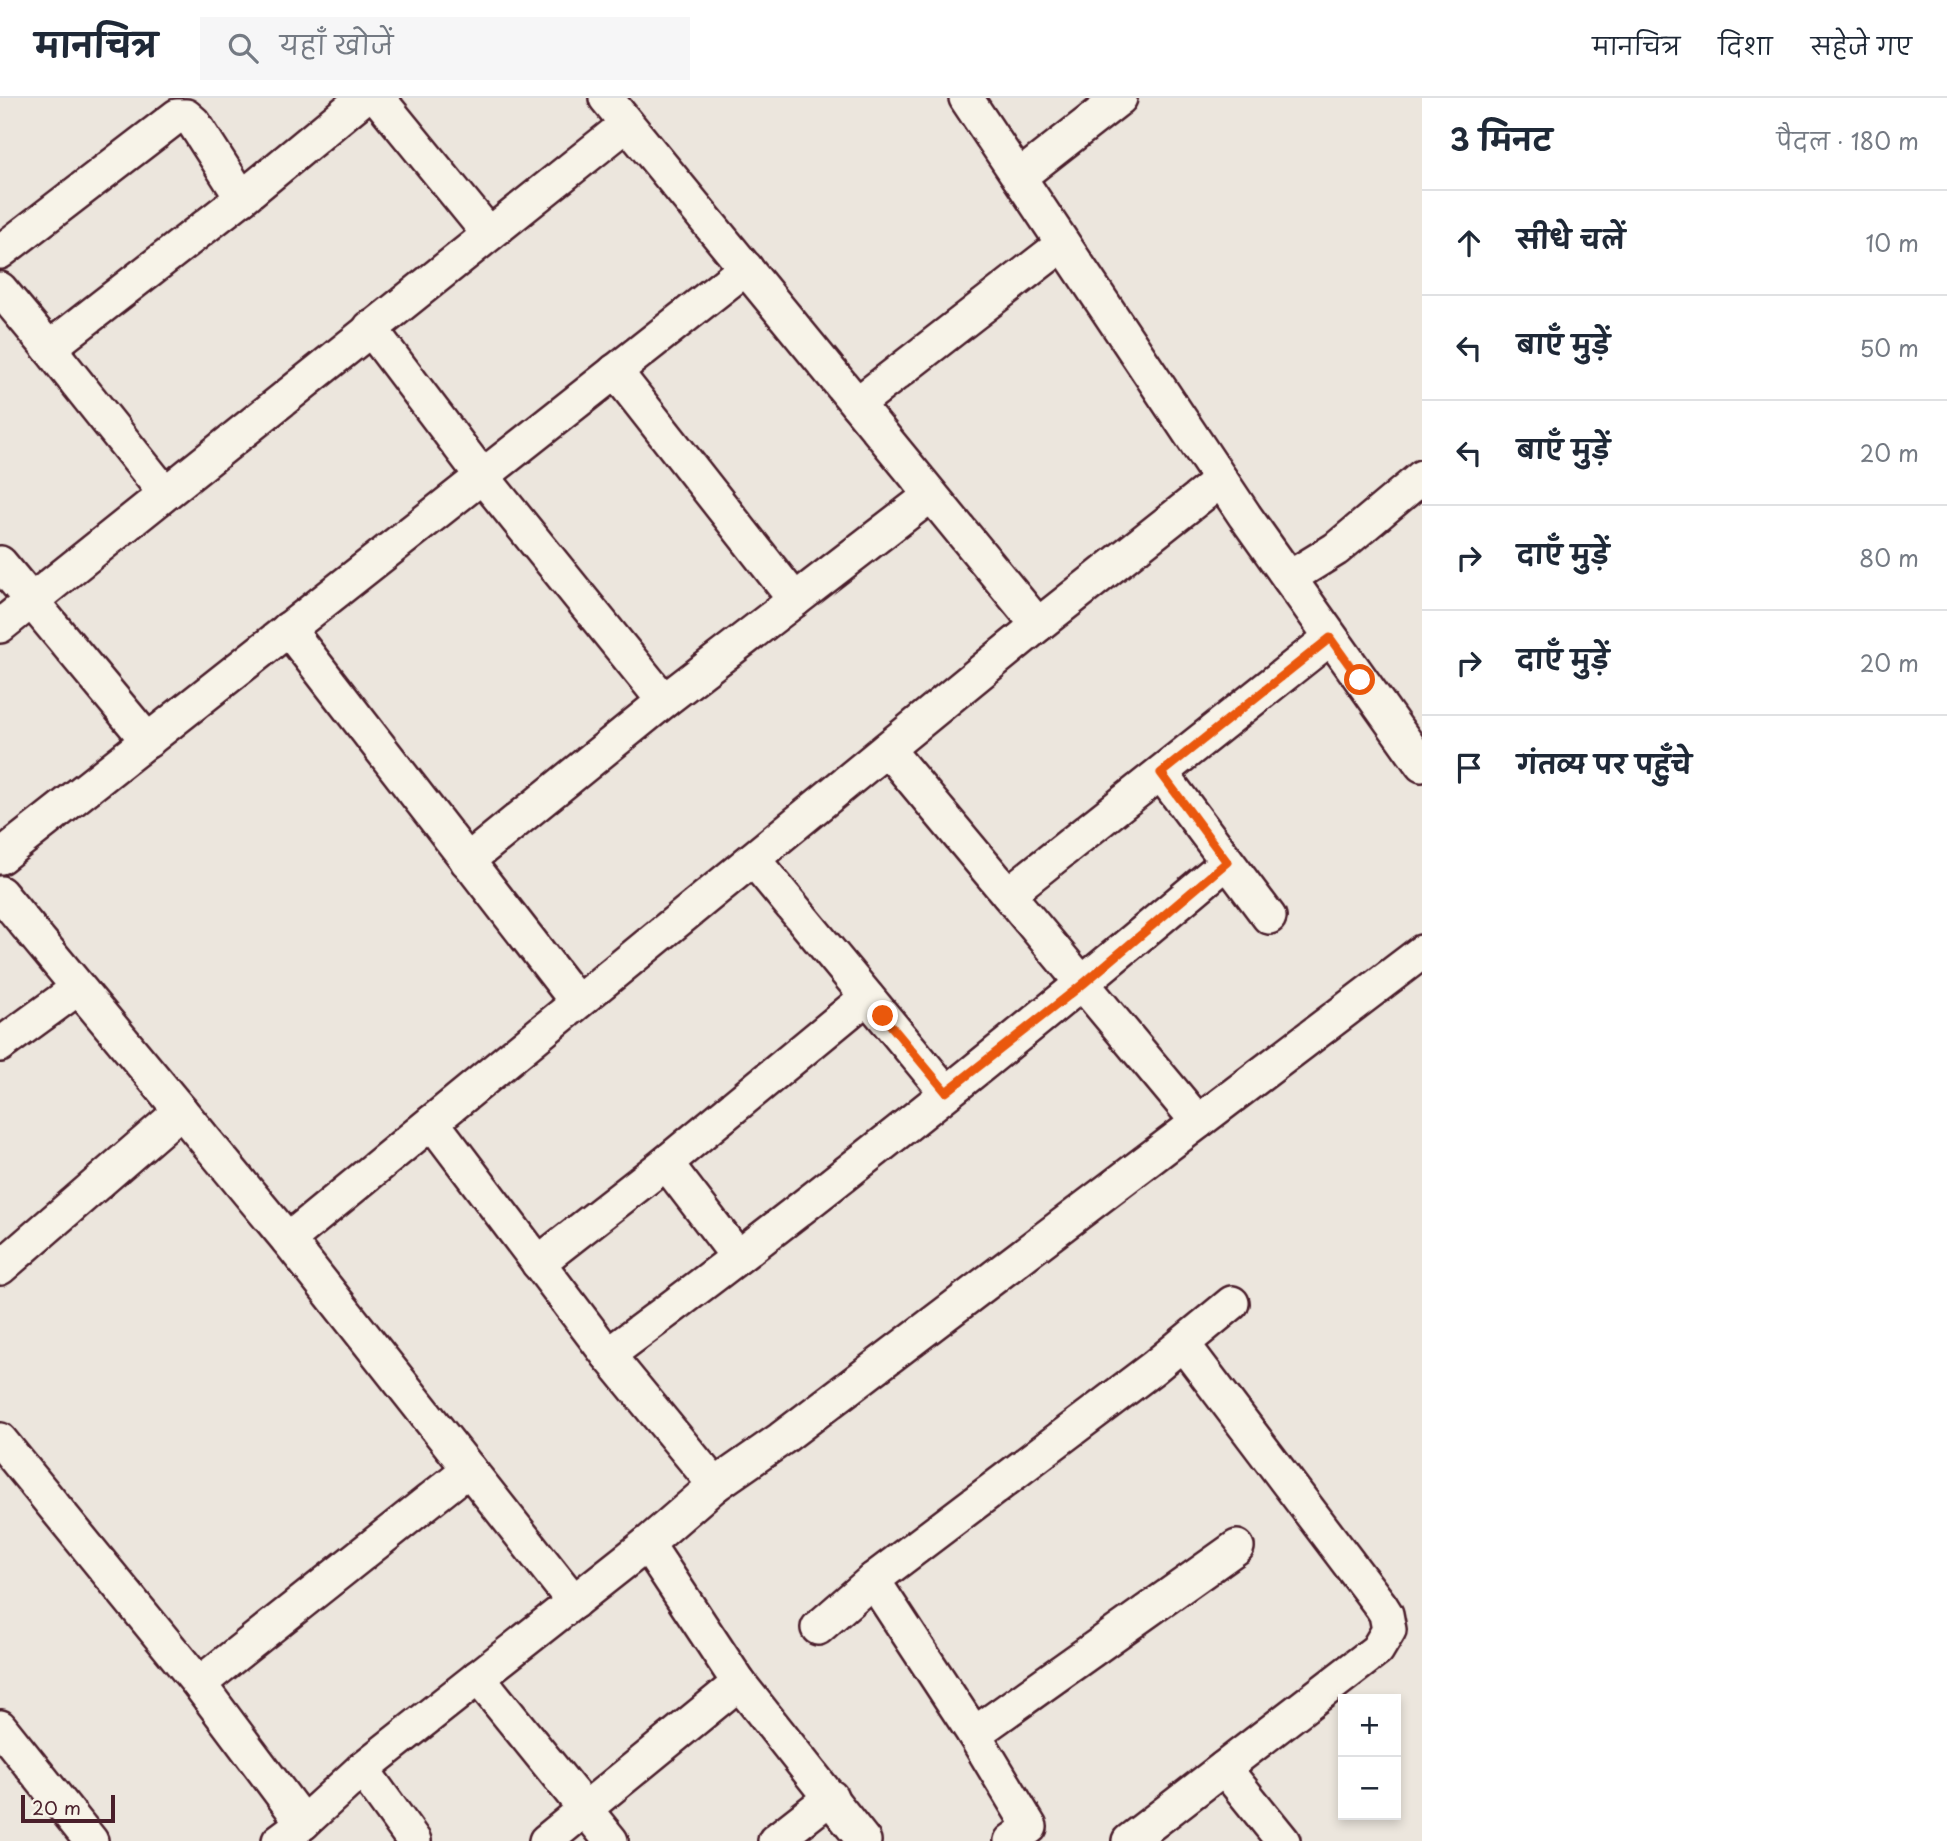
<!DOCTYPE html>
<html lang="hi">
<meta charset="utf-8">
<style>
:root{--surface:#fff;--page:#f6f6f7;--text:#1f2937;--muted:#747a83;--line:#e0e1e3}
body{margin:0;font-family:"Playpen Sans","Playpen Sans Deva",sans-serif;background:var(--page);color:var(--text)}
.controls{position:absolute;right:21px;bottom:21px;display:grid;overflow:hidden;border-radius:0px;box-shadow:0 4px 10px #0003}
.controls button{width:63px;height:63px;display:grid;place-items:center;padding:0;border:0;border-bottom:2px solid var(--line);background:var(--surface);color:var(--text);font:35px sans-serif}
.scale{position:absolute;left:21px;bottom:18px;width:94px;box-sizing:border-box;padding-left:7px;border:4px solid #4a1f2b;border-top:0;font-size:19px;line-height:24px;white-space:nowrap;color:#4a1f2b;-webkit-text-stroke:5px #f7f3e8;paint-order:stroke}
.stop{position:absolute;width:21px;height:21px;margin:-16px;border:5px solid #ea580c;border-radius:50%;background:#fff}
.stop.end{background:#ea580c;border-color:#fff;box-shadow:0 2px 7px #0008}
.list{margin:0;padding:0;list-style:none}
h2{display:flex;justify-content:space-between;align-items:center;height:91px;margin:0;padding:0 28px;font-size:30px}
h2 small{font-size:23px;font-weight:400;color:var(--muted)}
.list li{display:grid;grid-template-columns:46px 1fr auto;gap:21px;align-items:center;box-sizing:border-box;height:105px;padding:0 28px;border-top:2px solid var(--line)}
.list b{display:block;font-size:26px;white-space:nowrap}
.list em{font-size:23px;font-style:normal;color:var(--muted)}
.icon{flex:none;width:38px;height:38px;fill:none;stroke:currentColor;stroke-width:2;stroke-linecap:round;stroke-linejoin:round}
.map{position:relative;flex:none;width:1422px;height:1743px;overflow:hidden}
header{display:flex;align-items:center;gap:42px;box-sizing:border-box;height:98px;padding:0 35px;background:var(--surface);border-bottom:2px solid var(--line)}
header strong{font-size:33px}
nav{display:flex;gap:38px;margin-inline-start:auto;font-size:24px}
.search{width:490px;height:63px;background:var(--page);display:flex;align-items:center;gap:18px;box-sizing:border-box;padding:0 24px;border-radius:0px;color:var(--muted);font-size:26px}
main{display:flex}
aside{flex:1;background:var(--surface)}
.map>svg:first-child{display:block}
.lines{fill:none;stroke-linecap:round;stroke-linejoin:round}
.minor-casing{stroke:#4a1f2b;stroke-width:38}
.minor{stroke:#f7f3e8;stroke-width:33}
.route{stroke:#ea580c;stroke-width:9}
</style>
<header>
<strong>मानचित्र</strong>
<div class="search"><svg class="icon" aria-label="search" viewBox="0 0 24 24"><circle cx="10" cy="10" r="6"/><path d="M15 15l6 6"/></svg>यहाँ खोजें</div>
<nav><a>मानचित्र</a><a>दिशा</a><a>सहेजे गए</a></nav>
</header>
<main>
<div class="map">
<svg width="1422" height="1743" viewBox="0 0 1422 1743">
<rect width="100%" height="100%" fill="#ece6dd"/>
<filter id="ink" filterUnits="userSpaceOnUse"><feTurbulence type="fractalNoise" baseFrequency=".0143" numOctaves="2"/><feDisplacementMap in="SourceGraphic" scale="14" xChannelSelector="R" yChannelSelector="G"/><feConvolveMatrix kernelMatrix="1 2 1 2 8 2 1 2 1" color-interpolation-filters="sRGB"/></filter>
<g filter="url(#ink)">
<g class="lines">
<defs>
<g id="minor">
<path d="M378,0L489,136"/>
<path d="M606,0L1038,527"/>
<path d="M966,0L1245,418L1422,667"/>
<path d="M1019,79L1120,0"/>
<path d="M0,154L177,18H186L194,25L242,100"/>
<path d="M0,191L49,250"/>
<path d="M370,230L482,378L664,603"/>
<path d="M615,273L795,502"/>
<path d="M857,306L1063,146"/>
<path d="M164,394L49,250L242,100L363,0"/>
<path d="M0,465L148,643"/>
<path d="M1289,480L1336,451L1422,379"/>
<path d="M0,528L627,26"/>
<path d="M288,531L577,904"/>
<path d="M887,651L1198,1024"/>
<path d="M1161,675L1269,819"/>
<path d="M0,759L746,170"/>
<path d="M753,761L946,994"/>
<path d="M467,763L664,603L931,397"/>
<path d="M0,795L288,1142L574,1504"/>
<path d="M1008,796L1330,540"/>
<path d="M0,947L78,890"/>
<path d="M432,1024L608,1257L715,1387"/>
<path d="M666,1065L738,1159"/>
<path d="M288,1142L1038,527L1221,382"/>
<path d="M538,1165L666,1065L867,899"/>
<path d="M0,1170L181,1013"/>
<path d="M608,1257C820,1100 1026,934 1227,764"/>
<path d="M0,1342L199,1586L303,1725"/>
<path d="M647,1446L739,1585L864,1743"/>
<path d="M873,1482L1153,1270L1232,1205"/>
<path d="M818,1530L873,1482L974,1636L1030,1729L1011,1743"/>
<path d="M478,1579L611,1743"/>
<path d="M199,1586L469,1371"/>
<path d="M0,1629L91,1743"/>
<path d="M974,1636L1237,1449"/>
<path d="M1224,1670L1283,1743"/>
<path d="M362,1671L414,1743"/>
<path d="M279,1743L303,1725L362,1671L647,1446L715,1387L781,1341L1422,854"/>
<path d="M546,1743L739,1585"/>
<path d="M775,1743L831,1699"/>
<path d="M1129,1743L1377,1552L1389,1532L1386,1516L1381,1508L1183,1246"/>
</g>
</defs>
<!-- minor casing -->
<use href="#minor" class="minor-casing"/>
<!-- minor -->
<use href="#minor" class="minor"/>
</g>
</g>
<g class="lines" filter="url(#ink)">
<!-- route -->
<path class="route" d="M883,918L946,994L1083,886L1227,764L1161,675L1330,540L1360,582"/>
</g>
</svg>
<div class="controls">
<button>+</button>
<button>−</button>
</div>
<div class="scale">20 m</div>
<div class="stop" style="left:1360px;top:582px"></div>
<div class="stop end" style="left:883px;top:918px"></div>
</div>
<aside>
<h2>3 मिनट<small>पैदल · 180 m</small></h2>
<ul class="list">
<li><svg class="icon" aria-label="ahead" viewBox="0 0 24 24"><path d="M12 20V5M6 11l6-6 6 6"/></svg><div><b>सीधे चलें</b></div><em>10 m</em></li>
<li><svg class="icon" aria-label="left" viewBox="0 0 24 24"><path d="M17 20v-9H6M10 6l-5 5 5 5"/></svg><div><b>बाएँ मुड़ें</b></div><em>50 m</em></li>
<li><svg class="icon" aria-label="left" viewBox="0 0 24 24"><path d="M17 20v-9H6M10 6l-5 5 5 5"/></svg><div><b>बाएँ मुड़ें</b></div><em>20 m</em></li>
<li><svg class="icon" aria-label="right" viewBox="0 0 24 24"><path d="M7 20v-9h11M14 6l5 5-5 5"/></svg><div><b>दाएँ मुड़ें</b></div><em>80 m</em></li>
<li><svg class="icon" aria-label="right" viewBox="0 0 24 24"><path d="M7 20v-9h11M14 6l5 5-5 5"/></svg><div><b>दाएँ मुड़ें</b></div><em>20 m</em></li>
<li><svg class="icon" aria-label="arrive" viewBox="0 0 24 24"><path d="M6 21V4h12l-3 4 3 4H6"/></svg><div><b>गंतव्य पर पहुँचे</b></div></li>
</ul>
</aside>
</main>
